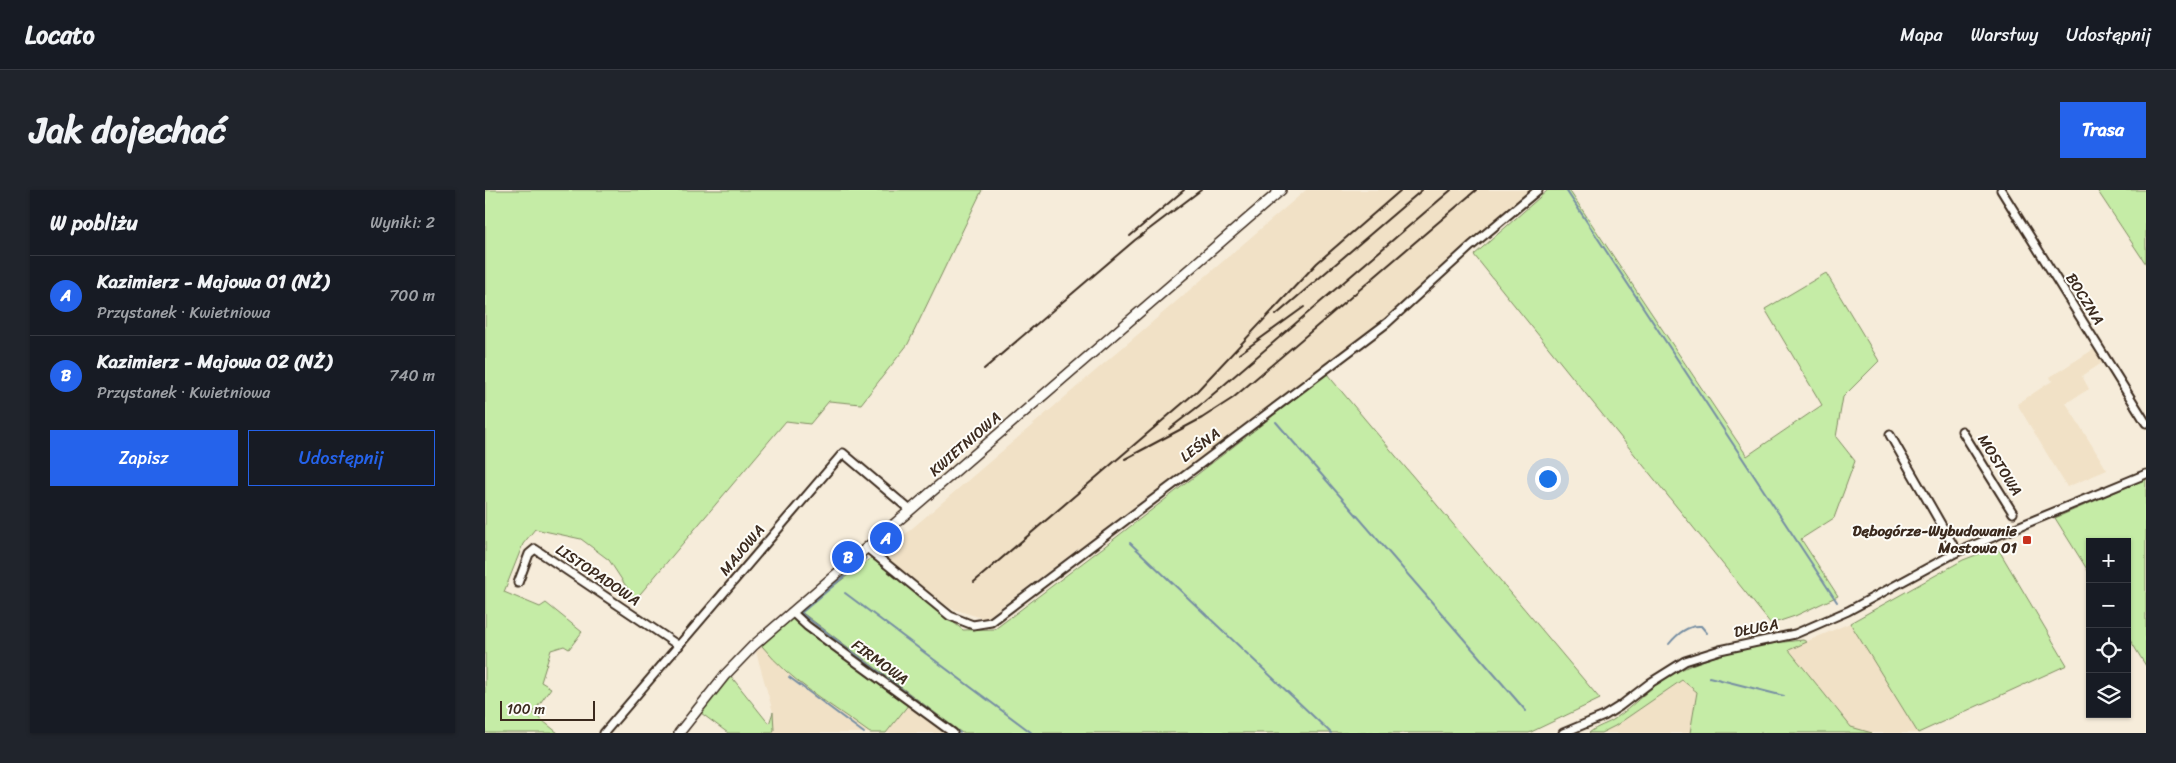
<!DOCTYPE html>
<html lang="pl">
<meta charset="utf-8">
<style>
:root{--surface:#171b24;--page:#20242c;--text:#f1f3f6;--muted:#9ea1a6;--line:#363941;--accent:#2563eb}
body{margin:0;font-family:Sriracha,sans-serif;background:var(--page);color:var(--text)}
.controls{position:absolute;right:15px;bottom:15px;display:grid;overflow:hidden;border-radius:0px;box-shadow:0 1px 4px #0004}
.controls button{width:45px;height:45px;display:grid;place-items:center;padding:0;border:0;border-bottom:1px solid var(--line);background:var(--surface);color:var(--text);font:25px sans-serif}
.scale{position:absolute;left:15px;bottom:12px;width:95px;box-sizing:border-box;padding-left:5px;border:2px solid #3b2a1e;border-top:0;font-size:14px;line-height:18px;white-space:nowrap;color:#3b2a1e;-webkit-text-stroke:4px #fdfcf7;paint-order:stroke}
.you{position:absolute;left:1062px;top:288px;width:18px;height:18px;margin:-12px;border:4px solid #fff;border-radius:50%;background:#1a73e8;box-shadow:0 0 0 8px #1a73e833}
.badge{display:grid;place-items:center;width:32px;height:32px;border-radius:50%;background:var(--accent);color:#fff;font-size:16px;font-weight:700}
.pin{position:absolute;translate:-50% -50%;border:2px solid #fff;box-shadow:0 1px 5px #0006}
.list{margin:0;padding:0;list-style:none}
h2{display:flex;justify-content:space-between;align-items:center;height:65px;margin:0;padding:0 20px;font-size:21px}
h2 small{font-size:16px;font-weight:400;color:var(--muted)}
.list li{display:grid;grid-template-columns:32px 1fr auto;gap:15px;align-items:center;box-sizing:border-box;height:80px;padding:0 20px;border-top:1px solid var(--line)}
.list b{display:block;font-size:19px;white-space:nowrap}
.list p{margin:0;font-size:16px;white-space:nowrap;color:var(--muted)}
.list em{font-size:16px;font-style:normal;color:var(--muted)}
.actions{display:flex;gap:10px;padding:15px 20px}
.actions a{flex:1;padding:11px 0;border:1px solid var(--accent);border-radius:0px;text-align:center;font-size:18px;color:var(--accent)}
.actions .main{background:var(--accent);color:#fff}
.icon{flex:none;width:28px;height:28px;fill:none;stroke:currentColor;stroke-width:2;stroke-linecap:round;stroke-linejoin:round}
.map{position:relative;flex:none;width:1661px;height:543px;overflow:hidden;border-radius:0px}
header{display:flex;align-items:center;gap:30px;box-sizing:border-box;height:70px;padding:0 25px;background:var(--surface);border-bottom:1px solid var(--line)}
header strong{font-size:24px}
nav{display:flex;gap:28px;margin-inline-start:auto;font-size:18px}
.intro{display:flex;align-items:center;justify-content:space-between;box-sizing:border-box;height:120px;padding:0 30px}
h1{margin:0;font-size:35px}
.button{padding:12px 22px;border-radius:0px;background:var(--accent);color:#fff;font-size:18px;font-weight:700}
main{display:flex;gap:30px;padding:0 30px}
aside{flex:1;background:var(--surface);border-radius:0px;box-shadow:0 1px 4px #0004}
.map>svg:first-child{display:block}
.built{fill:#f1e1c6}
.green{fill:#c5eca6;stroke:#808b62}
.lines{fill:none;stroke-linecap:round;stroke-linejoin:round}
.stream{stroke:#768ea3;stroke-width:2}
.minor-casing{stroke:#3b2a1e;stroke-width:11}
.tertiary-casing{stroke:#3b2a1e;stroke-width:12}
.minor{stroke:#fdfcf7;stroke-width:7}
.tertiary{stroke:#fdfcf7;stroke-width:9}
.rail{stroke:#3b2a1e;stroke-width:2}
.poi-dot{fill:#c8321e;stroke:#fdfcf7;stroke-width:2}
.labels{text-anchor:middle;stroke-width:4;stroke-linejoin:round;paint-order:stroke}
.street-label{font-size:15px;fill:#3b2a1e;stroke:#fdfcf7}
.poi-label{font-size:15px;font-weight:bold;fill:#3b2a1e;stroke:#fdfcf7;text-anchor:end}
</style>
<header>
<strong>Locato</strong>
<nav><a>Mapa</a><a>Warstwy</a><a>Udostępnij</a></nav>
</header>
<div class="intro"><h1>Jak dojechać</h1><a class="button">Trasa</a></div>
<main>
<aside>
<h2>W pobliżu<small>Wyniki: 2</small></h2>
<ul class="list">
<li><span class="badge">A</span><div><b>Kazimierz - Majowa 01 (NŻ)</b><p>Przystanek · Kwietniowa</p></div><em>700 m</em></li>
<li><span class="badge">B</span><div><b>Kazimierz - Majowa 02 (NŻ)</b><p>Przystanek · Kwietniowa</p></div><em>740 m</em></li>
</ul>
<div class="actions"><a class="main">Zapisz</a><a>Udostępnij</a></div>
</aside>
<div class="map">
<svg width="1661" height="543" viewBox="0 0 1661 543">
<rect width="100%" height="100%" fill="#f6ecda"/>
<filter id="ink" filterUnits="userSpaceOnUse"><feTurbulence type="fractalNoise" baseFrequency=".02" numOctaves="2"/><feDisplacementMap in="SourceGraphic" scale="10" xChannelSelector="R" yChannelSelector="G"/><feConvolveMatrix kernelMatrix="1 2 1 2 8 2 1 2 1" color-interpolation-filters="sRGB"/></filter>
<g filter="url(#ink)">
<!-- built -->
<g class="built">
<path d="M821,0H1048L899,129L500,429L465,418L396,365Z"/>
<path d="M1609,159L1617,173L1597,186L1604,199L1581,213L1622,280L1582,297L1532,214L1567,191L1565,187Z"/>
<path d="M315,421L477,543H401L424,514L306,427Z"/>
<path d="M1365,433L1433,543H1387L1366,538L1304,459Z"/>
<path d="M277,456L302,483L385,543H287L289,540L288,522L271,462Z"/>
<path d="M1197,490L1212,502L1205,543H1116L1130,536Z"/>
</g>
<!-- green -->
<g class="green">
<path d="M0,0H497L423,154L376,214L344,211L325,234L301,231L150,410L124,370L96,349L50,339L38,354L19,402L55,417L61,413L97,442L84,459L79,456L66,460L56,492L66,498L48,523L73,543H0Z"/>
<path d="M1063,0H1084L1262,266L1337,215L1280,119L1341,83L1394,171L1358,207L1351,247L1370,271L1349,328L1316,349L1353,406L1310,426L1286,434L989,65Z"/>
<path d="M1612,0H1661V74Z"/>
<path d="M842,184L1115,509L1044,543H477L315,421L386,368L478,440L510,439L620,356Z"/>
<path d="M1661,289V476L1642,445V352H1605V384L1570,328Z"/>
<path d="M1512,357L1582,475L1433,543L1365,433L1478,370Z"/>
<path d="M306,427L424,514L401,543H385C348,516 306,492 277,456Z"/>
<path d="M1318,450L1322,452L1304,460L1366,537L1387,543H1205L1212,502L1197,490L1130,536L1116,543H1104C1112,536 1123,534 1131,528C1147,517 1160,502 1175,492C1212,466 1273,454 1318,450Z"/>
<path d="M245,485L284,534L288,522L289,540L287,543H243L216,523Z"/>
</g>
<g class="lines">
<!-- stream -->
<g class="stream">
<path d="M1081,0L1352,412"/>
<path d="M791,232L1041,521"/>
<path d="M645,353L846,543"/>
<path d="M381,368L316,423L475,543"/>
<path d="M360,403L547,543"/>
<path d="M1184,454C1192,444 1202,435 1216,436L1222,443"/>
<path d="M304,487L379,543"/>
<path d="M1224,487L1299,506"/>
</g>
<defs>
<g id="minor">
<path d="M1516,0L1661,233"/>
<path d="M1477,241L1528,323"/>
<path d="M1405,245L1472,362"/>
<path d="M382,358L465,426L488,435L506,432L902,133L986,56L1053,0"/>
<path d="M33,393L44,364L50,359L194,456"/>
<path d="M307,422L322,436L468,543"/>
<path d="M119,543L358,263L425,320"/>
<path d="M1078,543L1119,526L1135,516L1165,493L1200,471L1235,460L1310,444L1363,421L1472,362L1661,284"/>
</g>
<path id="tertiary" d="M194,543L240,485L268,456L796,0"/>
</defs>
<!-- minor casing -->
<use href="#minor" class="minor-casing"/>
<!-- tertiary casing -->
<use href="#tertiary" class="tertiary-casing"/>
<!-- minor -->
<use href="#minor" class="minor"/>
<!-- tertiary -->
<use href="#tertiary" class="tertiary"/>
<!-- rail -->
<g class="rail">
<path d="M645,46L699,0"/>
<path d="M791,125L937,0"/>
<path d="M754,164L819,117"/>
<path d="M499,179L650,50L716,0"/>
<path d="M684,239L719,212L966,0"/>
<path d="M640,269L717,228L748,208L991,0"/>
<path d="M489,392L712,201L832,73L916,0"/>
</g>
</g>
</g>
<!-- markers -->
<rect class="poi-dot" x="1537" y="345" width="10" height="10" rx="2.5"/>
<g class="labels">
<!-- street labels -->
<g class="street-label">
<text transform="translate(1600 109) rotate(58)" y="5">BOCZNA</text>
<text transform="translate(480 254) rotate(-41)" y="5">KWIETNIOWA</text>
<text transform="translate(715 255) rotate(-37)" y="5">LEŚNA</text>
<text transform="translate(1515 275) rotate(58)" y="5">MOSTOWA</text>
<text transform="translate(257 360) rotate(-50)" y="5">MAJOWA</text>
<text transform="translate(113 385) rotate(34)" y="5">LISTOPADOWA</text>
<text transform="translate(1271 438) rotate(-11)" y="5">DŁUGA</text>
<text transform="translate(395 472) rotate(36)" y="5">FIRMOWA</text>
</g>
<!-- poi labels -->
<g class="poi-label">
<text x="1532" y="346">Dębogórze-Wybudowanie<tspan x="1532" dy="17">Mostowa 01</tspan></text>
</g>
</g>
</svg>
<div class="controls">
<button>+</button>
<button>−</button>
<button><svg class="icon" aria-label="locate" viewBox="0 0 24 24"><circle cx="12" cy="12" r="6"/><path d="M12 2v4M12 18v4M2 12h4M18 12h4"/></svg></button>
<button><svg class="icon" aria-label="layers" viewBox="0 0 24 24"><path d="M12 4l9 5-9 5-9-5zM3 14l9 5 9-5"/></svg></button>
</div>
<div class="scale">100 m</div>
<div class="you"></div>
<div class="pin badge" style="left:401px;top:348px">A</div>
<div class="pin badge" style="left:363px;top:367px">B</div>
</div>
</main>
